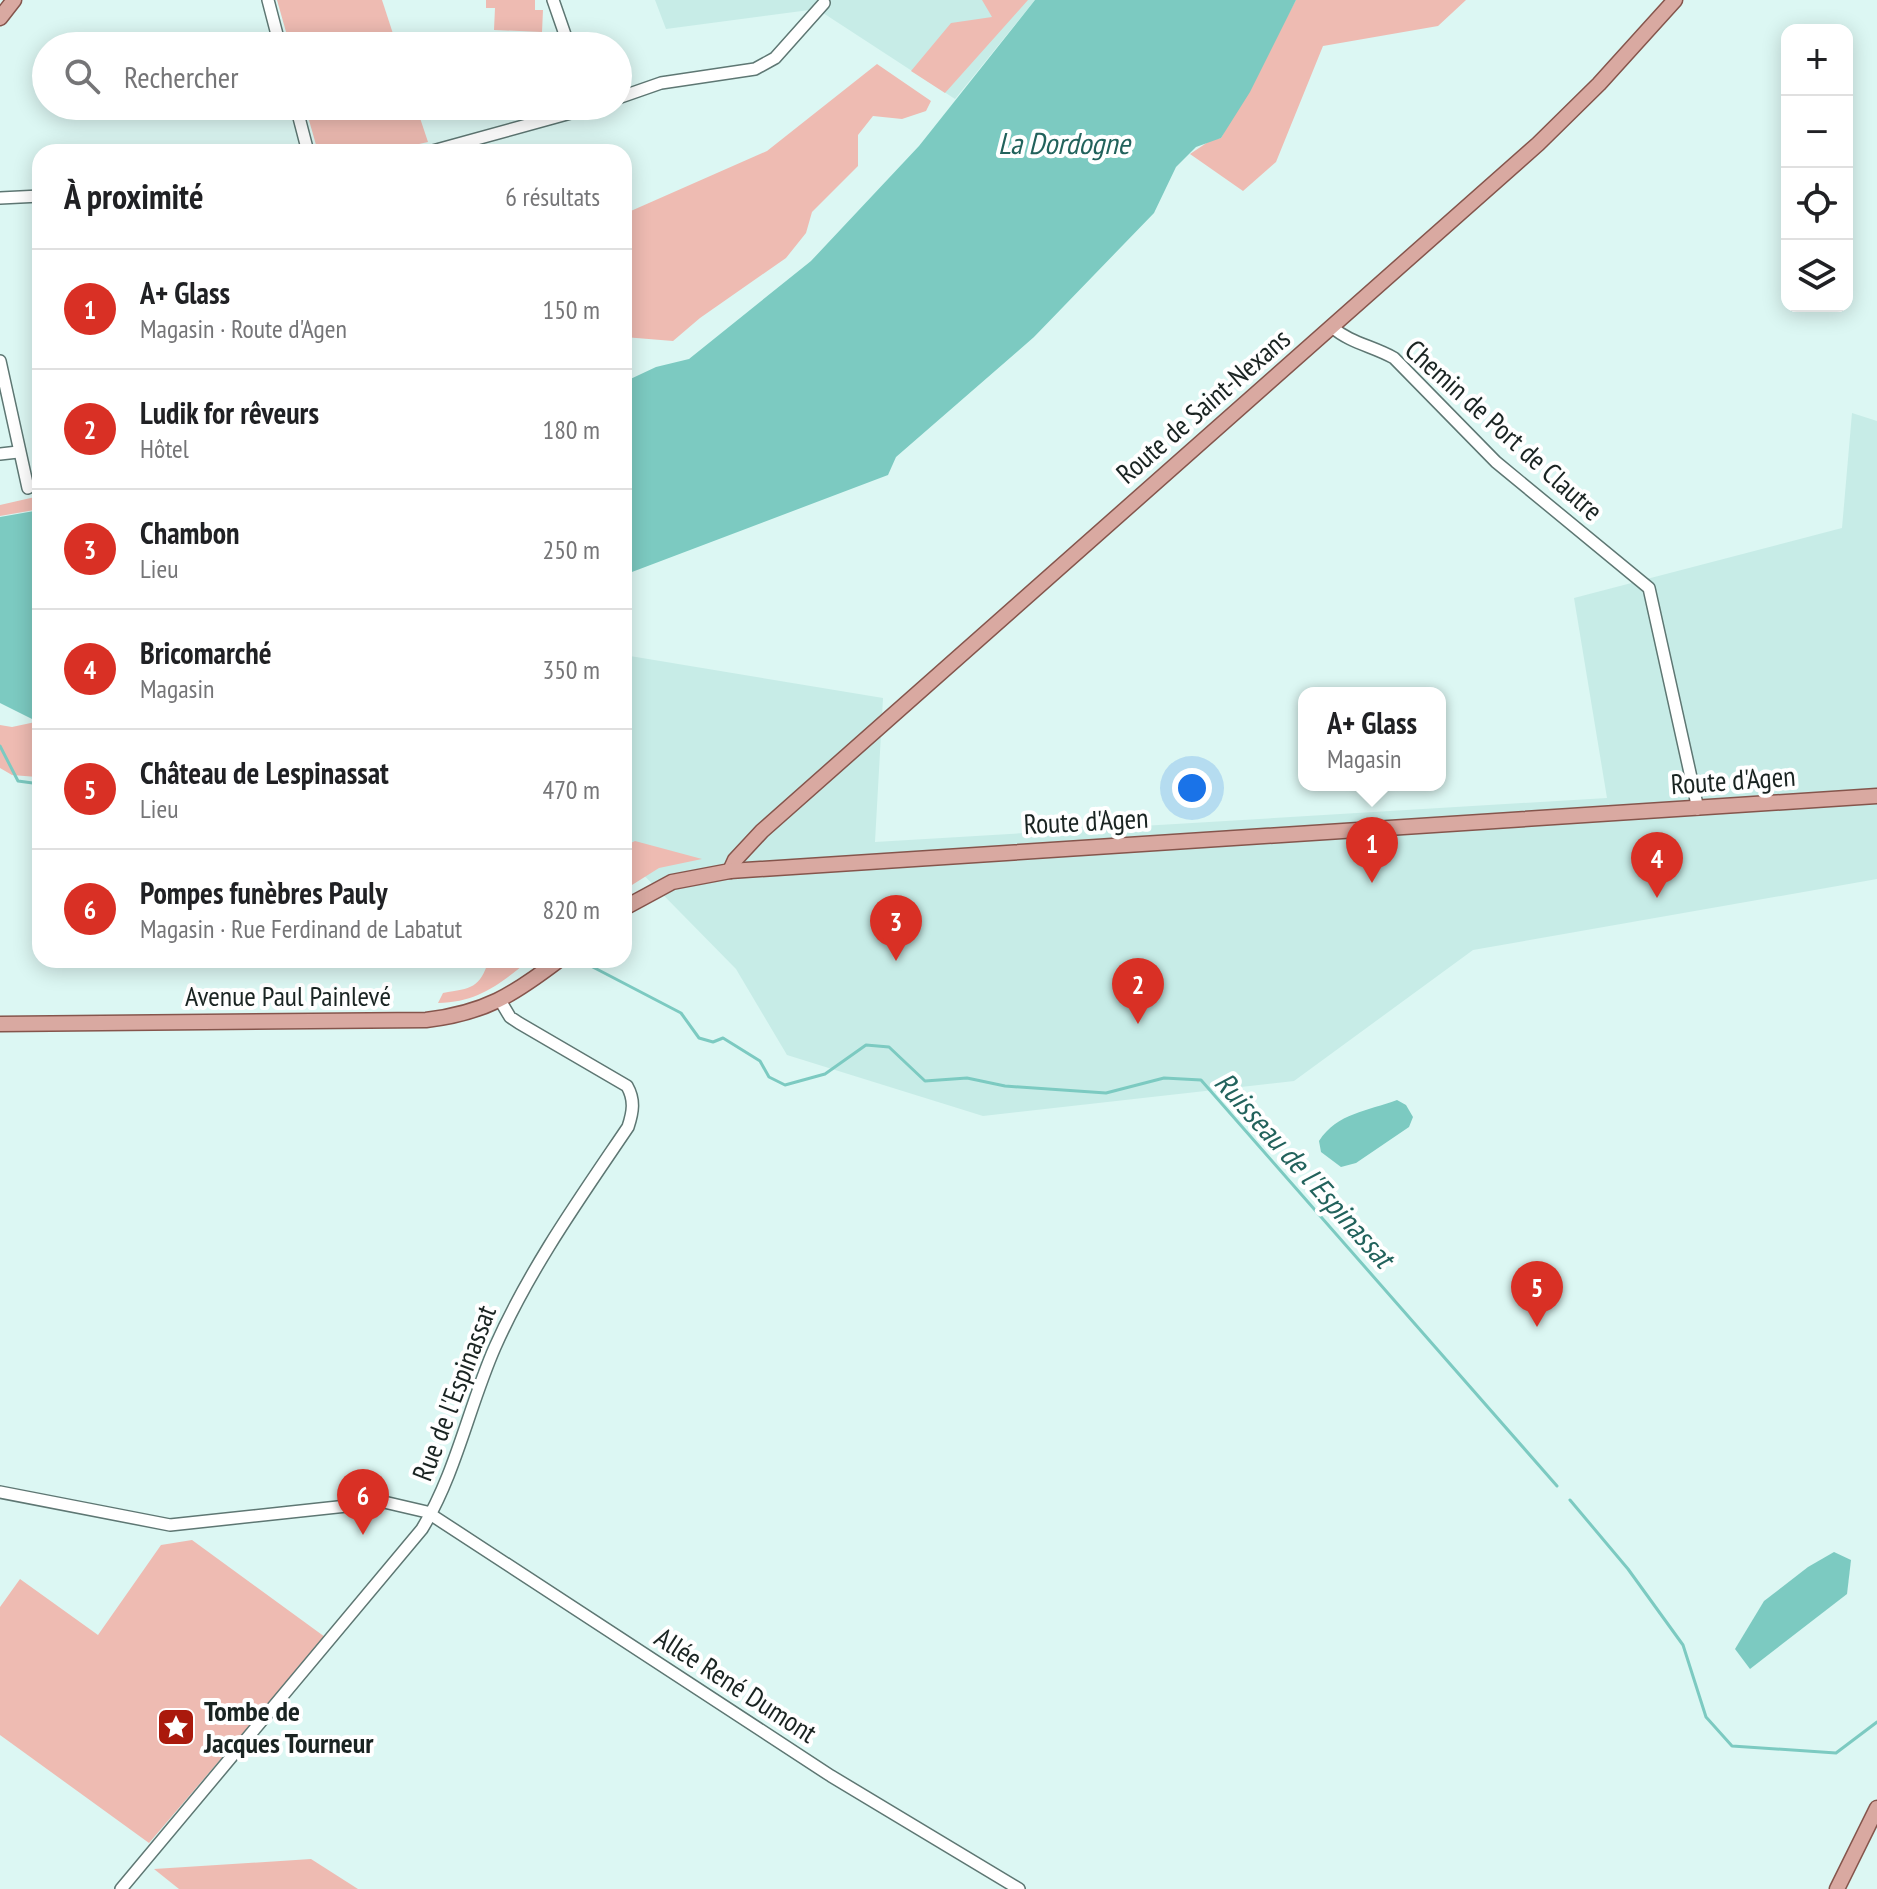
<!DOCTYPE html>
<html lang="fr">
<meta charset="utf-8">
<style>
:root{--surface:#fff;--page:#f6f6f6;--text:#202124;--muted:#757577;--line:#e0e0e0;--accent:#d93025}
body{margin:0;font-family:"PT Sans Narrow",sans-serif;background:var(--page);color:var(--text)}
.controls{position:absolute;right:24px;top:24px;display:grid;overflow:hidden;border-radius:16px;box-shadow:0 4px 20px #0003}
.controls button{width:72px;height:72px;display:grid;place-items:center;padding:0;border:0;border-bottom:2px solid var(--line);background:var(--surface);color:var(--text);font:40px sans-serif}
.you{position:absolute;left:1192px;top:788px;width:28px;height:28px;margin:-20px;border:6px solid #fff;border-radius:50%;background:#1a73e8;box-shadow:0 0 0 12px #1a73e833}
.badge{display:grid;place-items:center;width:52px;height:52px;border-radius:50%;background:var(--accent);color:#fff;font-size:26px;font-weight:700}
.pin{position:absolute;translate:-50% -66px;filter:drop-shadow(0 2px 4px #0008)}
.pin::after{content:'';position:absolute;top:42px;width:28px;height:24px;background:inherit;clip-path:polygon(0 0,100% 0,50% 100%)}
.popup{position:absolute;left:1298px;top:687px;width:148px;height:104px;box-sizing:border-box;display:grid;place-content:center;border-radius:16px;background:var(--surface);filter:drop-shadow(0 2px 6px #0005);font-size:26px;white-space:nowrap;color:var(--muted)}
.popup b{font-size:30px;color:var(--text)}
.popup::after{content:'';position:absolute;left:50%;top:100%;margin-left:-16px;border:16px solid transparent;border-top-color:var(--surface)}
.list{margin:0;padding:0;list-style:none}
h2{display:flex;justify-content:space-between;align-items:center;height:104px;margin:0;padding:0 32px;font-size:34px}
h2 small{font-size:26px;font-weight:400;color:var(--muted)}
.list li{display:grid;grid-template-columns:52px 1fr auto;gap:24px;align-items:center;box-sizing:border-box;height:120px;padding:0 32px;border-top:2px solid var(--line)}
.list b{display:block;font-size:30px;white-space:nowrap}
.list p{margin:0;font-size:26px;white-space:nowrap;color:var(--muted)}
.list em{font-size:26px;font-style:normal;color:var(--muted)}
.icon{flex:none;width:44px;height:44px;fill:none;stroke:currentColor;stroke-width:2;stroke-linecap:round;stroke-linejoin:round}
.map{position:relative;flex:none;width:1877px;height:1889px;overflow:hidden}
.search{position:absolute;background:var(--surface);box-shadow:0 4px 20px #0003;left:32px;top:32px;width:600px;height:88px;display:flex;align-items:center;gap:20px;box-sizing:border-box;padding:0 28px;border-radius:44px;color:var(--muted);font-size:30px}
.panel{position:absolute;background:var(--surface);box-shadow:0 4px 20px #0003;left:32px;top:144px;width:600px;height:824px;border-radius:24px}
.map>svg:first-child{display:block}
.built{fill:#c7ece7}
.green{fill:#eebbb2}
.water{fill:#7ccac1}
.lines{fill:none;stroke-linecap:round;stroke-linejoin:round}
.stream{stroke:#7ccac1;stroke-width:3}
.minor-casing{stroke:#5e7773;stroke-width:14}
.major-casing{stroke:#85554c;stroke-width:17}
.minor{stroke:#fff;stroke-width:11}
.major{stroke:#d9a9a1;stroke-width:14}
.labels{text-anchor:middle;stroke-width:8;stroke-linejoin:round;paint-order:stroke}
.street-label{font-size:28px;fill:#1a2422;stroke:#fff}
.poi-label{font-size:28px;font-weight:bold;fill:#1a2422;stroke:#fff;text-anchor:start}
.water-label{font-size:30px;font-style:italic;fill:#22625c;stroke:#fff}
</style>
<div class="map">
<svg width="1877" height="1889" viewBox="0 0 1877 1889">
<rect width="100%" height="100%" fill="#dcf7f3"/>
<!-- built -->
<g class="built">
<path d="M655,0H1035L955,99L817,9L666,29Z"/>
<path d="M1852,413L1877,421V879L1473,950L1294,1081L983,1116L787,1055L736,969L624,855V655L883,698L875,842L1607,798L1574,598L1842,528Z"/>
</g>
<!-- green -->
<g class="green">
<path d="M277,0H382L397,46H290Z"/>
<path d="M486,0H535V10H543L542,32L494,30L495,8H486Z"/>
<path d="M982,0H1028L945,93L911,71L951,23L992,17Z"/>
<path d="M1296,0H1466L1438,26L1323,46L1276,162L1243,191L1190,154L1211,140L1221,138Z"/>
<path d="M877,64L931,101L926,111L902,119L873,116L858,135V166L812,212L806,233L786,258L700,318L673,341L624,337V214L767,151Z"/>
<path d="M305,106H416L428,142L383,152H318Z"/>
<path d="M35,497L40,509L0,516V505Z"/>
<path d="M40,721V792L37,777L12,775L0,768V725L12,727Z"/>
<path d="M635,841L702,859L659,868L624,890V846Z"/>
<path d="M489,960H530C499,984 479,1002 438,1003L443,993C472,988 479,989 489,960Z"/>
<path d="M192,1540L325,1637L149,1843L0,1735V1607L20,1579L98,1635L161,1545Z"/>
<path d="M311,1859L358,1889H179L154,1869Z"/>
</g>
<!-- water -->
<g class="water">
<path d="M1035,0H1296L1250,92L1221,138L1196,147L1176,167L1154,213L1034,337L896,457L888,475L624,575V382L656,367L689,359L811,261L919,146Z"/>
<path d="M40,510V723L0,703V517Z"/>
<path d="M1397,1100L1406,1105L1413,1117L1409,1127L1356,1163L1341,1167L1321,1152L1319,1141C1337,1113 1368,1111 1397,1100Z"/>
<path d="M1834,1552L1851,1560L1847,1594L1750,1669L1735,1649L1764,1601L1808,1567Z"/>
</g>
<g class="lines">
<!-- stream -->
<g class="stream">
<path d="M0,746L18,781L40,784"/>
<path d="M570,961L587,964L681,1013L699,1038L713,1042L723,1038L760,1061L769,1077L785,1085L825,1074L866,1045L889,1047L925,1081L967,1078L1005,1086L1106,1093L1164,1078L1201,1080L1557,1486"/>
<path d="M1570,1500L1628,1569L1683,1645L1706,1717L1732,1746L1836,1753L1877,1722"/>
</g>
<defs>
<g id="minor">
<path d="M268,0L280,46"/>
<path d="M553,0L569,46"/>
<path d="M618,98L661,83L755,69L775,58L824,3"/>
<path d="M296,106L308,152"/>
<path d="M429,152L578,111L581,106"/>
<path d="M0,198L40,196"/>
<path d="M1332,327C1350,343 1373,346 1394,358L1496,462L1649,588L1698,809"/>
<path d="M0,361L28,488"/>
<path d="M0,454L18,452"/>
<path d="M0,1492L170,1525L384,1502L427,1512L831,1776L1019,1889"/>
<path d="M121,1889L422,1529C456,1473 469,1406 495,1347C530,1268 580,1198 628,1127C633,1112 635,1100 627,1086L519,1023L510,1017L501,1002"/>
</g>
<g id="major">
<path d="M0,18L14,0"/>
<path d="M730,871L735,860L762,831L1538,144L1599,84L1675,0"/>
<path d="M624,908L672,882L730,871L1877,796"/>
<path d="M0,1024L426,1020C485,1013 513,995 559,960"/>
<path d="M1837,1889L1877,1808"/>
</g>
</defs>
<!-- minor casing -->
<use href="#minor" class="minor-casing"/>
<!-- major casing -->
<use href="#major" class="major-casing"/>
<!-- minor -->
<use href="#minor" class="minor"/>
<!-- major -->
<use href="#major" class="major"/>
</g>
<!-- icons -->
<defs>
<symbol id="sight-square" viewBox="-11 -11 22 22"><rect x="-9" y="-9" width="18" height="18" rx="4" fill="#aa190c" stroke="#fff"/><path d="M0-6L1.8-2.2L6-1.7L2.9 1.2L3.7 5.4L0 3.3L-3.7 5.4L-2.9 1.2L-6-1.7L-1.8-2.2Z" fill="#fff"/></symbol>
</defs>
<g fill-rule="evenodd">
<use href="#sight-square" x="154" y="1705" width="44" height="44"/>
</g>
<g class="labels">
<!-- street labels -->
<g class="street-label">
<text transform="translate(1203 406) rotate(-41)" y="10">Route de Saint-Nexans</text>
<text transform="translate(1504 430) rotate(42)" y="10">Chemin de Port de Clautre</text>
<text transform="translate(1733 780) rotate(-4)" y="10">Route d'Agen</text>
<text transform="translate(1086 821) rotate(-3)" y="10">Route d'Agen</text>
<text x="288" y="1006">Avenue Paul Painlevé</text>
<text transform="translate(454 1393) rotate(-69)" y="10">Rue de l'Espinassat</text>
<text transform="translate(736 1685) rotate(33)" y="10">Allée René Dumont</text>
</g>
<!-- poi labels -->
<g class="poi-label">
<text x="204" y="1721">Tombe de<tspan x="204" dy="32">Jacques Tourneur</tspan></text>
</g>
<!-- water labels -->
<g class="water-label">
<text x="1064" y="154">La Dordogne</text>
<text transform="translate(1304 1170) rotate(48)" y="10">Ruisseau de l'Espinassat</text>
</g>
</g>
</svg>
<div class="controls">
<button>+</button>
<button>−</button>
<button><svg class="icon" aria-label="locate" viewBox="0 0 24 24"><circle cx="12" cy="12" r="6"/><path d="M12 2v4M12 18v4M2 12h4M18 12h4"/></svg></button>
<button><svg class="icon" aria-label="layers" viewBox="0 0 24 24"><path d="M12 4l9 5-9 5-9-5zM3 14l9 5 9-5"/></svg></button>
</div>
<div class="you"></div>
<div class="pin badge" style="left:1372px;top:883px">1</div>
<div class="popup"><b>A+ Glass</b>Magasin</div>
<div class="pin badge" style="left:1138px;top:1024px">2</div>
<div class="pin badge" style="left:896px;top:961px">3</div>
<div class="pin badge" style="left:1657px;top:898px">4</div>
<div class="pin badge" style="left:1537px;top:1327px">5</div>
<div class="pin badge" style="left:363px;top:1535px">6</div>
<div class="search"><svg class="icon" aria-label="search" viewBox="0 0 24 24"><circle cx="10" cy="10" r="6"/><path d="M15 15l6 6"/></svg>Rechercher</div>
<section class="panel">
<h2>À proximité<small>6 résultats</small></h2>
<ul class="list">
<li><span class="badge">1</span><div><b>A+ Glass</b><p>Magasin · Route d'Agen</p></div><em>150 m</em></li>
<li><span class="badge">2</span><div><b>Ludik for rêveurs</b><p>Hôtel</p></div><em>180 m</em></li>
<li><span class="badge">3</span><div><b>Chambon</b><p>Lieu</p></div><em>250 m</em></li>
<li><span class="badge">4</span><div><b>Bricomarché</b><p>Magasin</p></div><em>350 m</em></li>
<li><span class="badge">5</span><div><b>Château de Lespinassat</b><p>Lieu</p></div><em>470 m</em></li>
<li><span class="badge">6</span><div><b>Pompes funèbres Pauly</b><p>Magasin · Rue Ferdinand de Labatut</p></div><em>820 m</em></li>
</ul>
</section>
</div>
